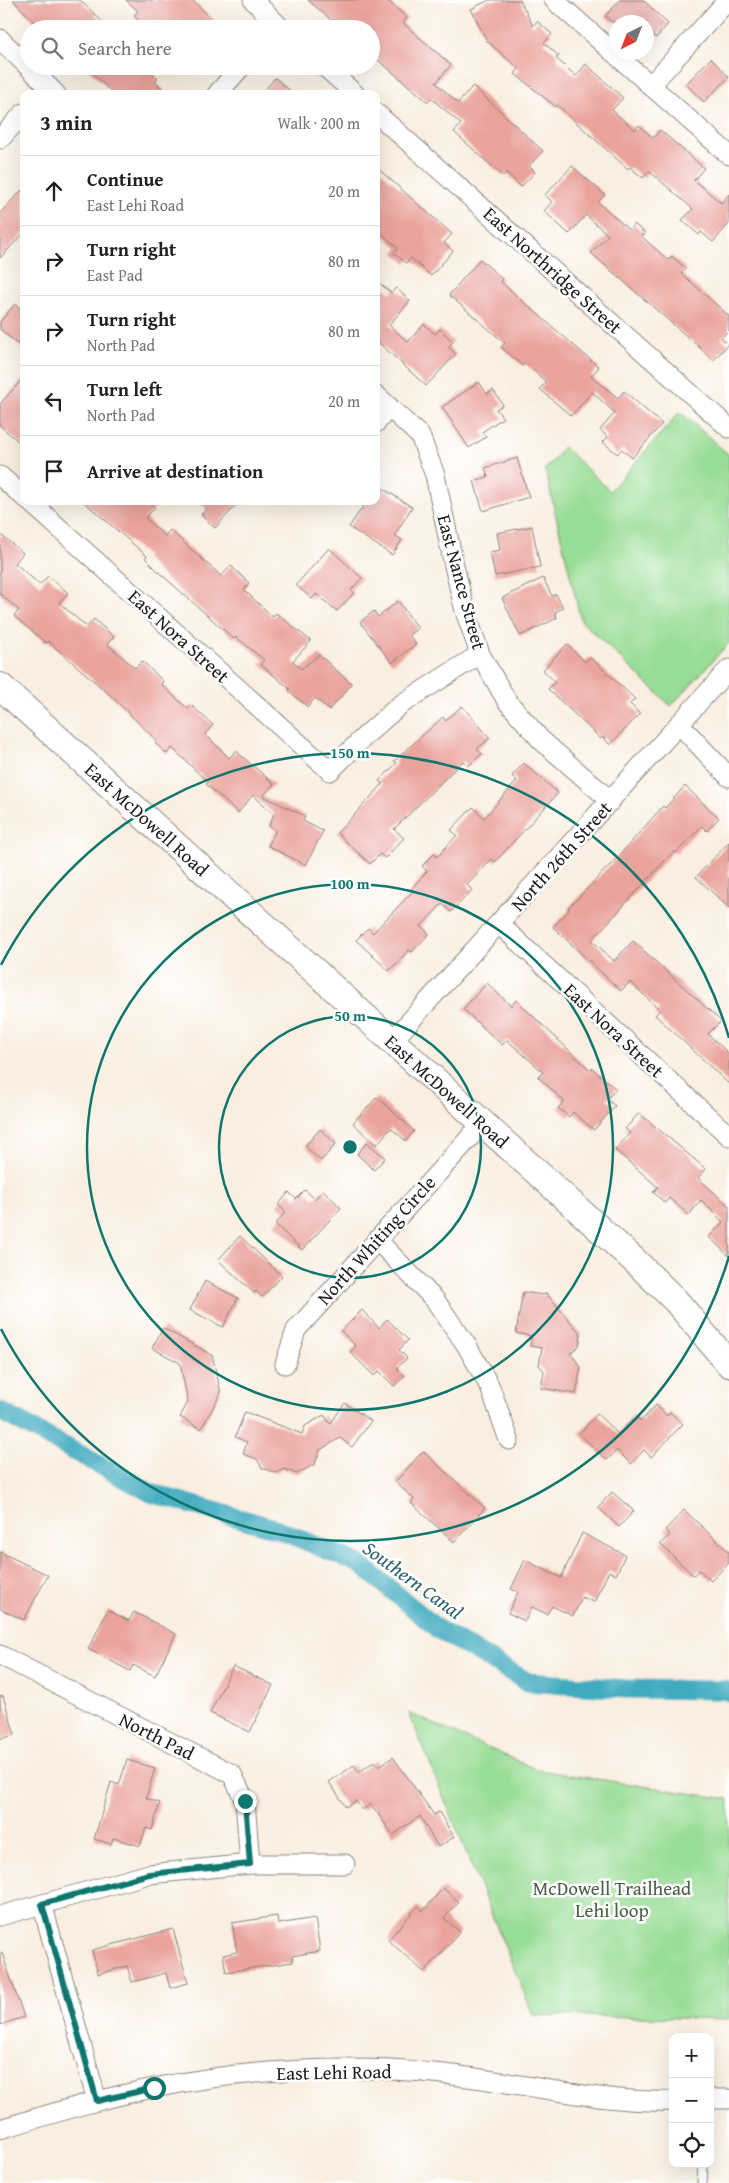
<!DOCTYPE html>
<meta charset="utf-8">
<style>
:root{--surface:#fff;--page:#f2f2f2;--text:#202124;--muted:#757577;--line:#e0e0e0}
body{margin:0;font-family:"Gentium Book Plus",serif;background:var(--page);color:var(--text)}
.controls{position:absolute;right:15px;bottom:15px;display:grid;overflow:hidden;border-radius:10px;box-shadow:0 5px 20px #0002}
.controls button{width:45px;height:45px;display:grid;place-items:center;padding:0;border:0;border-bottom:1px solid var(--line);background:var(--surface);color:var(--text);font:25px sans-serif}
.compass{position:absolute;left:609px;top:15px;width:45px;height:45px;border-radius:50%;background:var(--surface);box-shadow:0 5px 20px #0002;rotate:222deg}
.stop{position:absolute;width:15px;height:15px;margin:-11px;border:4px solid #0f766e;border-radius:50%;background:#fff}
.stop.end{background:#0f766e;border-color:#fff;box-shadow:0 1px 5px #0008}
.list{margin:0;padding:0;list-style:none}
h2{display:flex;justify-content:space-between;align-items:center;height:65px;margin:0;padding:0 20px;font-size:21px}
h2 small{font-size:16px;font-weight:400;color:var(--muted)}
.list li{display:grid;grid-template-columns:32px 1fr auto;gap:15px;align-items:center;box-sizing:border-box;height:70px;padding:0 20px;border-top:1px solid var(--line)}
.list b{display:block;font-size:19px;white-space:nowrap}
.list p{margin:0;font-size:16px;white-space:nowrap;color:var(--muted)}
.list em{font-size:16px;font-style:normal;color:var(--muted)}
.icon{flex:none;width:28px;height:28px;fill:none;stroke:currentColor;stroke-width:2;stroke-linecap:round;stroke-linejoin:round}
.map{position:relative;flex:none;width:729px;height:2183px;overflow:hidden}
.search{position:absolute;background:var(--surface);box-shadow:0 5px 20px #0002;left:20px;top:20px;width:360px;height:55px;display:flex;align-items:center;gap:12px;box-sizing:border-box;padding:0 18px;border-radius:28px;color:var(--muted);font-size:19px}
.panel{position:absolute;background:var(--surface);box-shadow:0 5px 20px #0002;left:20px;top:90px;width:360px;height:415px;border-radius:10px}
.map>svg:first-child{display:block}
.green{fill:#98dd95;stroke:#5a7c58}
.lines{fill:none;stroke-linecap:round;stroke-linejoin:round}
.canal{stroke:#3faabf;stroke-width:19}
.building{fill:#eaa39d}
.lane-casing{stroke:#8a857e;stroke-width:11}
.street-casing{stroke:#8a857e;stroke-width:21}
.secondary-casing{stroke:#8a857e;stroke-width:28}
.lane{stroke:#fff;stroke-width:9}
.street{stroke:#fff;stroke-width:19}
.secondary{stroke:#fff;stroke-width:26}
.route{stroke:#0f766e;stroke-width:6}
.ring{fill:none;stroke:#0f766e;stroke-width:2.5}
.labels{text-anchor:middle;stroke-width:5;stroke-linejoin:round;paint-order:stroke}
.street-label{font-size:19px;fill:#1c1c1c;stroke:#fff}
.park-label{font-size:19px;fill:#476046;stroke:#fff}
.water-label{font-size:20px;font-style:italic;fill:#2e636e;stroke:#fff}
.centre{fill:#0f766e;stroke:#fff;stroke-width:2.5}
.ring-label{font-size:15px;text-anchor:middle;font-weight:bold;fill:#0f766e;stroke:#fff;stroke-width:5;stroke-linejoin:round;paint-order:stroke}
</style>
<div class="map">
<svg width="729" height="2183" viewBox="0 0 729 2183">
<rect width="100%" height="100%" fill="#fff"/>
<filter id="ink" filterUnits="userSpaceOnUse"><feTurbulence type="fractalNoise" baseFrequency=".02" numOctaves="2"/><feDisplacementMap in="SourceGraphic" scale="10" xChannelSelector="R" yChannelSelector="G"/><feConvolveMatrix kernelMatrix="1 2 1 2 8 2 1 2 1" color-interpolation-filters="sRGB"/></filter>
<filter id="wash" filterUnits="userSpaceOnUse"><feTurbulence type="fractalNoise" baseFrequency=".0096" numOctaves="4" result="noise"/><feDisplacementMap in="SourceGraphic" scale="20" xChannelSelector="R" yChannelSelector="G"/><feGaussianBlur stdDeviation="1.12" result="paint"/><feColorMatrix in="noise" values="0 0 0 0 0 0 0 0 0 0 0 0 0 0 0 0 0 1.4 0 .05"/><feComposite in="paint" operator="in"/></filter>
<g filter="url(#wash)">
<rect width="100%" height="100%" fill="#f9eedf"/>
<!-- green -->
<g class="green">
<path d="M680,412L729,455V643L671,706L581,621L545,470L564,447L610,491Z"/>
<path d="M409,1713L538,1770L729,1799V2019L533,2015Z"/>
</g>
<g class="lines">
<!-- canal -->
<path class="canal" d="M0,1411L151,1493L277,1529L360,1564L439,1630L528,1682L626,1689L724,1690L729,1692"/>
</g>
<g id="blocks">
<!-- building -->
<g class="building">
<path d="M13,0H80L110,29H41Z"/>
<path d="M126,0H192L223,29H148L134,16L138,11Z"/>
<path d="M308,0H387L407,18L403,23L451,65L436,83L458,103L473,86L543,151L529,166L535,172L521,187L506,172L503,176L454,132L461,124L431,98L428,102L371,54V29H342Z"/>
<path d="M489,0H520L533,26L537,21L552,34L544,43L559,56L556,58L576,76L586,64L623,98L612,110L635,130L639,125L653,138L660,130L704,168L694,180L721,203L729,194V224L713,242L701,232L699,235L682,220L693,209L649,171L643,178L630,167L628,169L557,105L556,107L515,74L519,69L487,41L471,9Z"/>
<path d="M620,0H643L668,24L656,38L646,29V22H612L605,16Z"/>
<path d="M711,58L729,77L704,102L686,84Z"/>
<path d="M85,66H145L158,78L155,81L167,94H114Z"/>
<path d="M275,78L294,94H261Z"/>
<path d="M572,166L605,195L598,202L629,230L634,224L645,233L641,236L668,260L672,256L686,269L681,273L729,316V330L721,338L728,344L714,360L591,253L608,235L586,215L569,234L544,211L552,202L545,195Z"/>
<path d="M376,167L452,234L444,243L453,251L431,276L411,258L406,263L394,253L398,248L376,229Z"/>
<path d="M24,188V233L0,258V213Z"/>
<path d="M480,259L502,279L500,281L519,298L599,367L591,376L618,398L624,391L662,424L632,458L622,449L617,454L603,442L608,437L600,430L615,413L592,392L571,416L540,389L546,382L525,363L523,366L501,347L505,343L449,295Z"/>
<path d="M376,280L391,293L396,288L410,301L389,325L408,342L424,324L435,334L440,329L453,342L448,347L456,354L426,386L376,340Z"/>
<path d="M15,304L24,312V350L0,329V322Z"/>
<path d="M24,377V446L0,426V404Z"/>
<path d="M479,382L487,394L493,390L503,405L496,409L503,418L482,432L486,437L469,448L442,407Z"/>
<path d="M517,458L529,497L483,511L474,481L488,477L485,468Z"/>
<path d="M376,484L412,507L395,535L402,540L392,555L349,527L367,501H376Z"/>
<path d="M83,501H147L155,508L145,518L165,536L170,530L221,576L231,566L249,583L244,590L273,617L276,613L311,641L293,661L301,669L319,655L352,684L329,710L315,698L308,707L289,691L290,689L260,664L264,660L236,637L234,639L162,575L145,558L147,556Z"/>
<path d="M198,501H240L215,528L201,515L207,509Z"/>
<path d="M532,526L540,567L495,576L490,552L500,550L497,533Z"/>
<path d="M0,534L23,553L15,563L40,585L48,576L68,593L59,603L87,627L94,619L114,637L107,644L135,668L142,661L163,681L161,684L188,709L191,705L213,725L205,734L229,758L236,751L274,784L263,796L305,816L303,821L323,831L306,865L268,846L276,830L269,826L274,814L253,795L238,813L206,784L208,782L172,748L167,754L155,743L157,741L110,695L48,641L46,643L14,616L19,610L0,594Z"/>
<path d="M329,548L362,578L351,590L354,593L337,611L316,594L312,599L296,585Z"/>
<path d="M543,578L552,596L556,594L563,608L555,612L557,618L520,636L502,598Z"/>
<path d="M398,601L418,628L409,635L416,644L392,663L360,622L374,611L378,617Z"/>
<path d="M567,644L585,662L590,657L635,699L630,704L640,714L610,745L603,737L601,739L548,689L555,682L543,670Z"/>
<path d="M462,706L490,738L477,749L482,754L468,766L463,761L394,829L404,838L385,858L380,854L370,864L337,833L383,784L379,781L397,763L394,761L443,717L445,721Z"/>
<path d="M524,763L558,793L495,862L492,859L467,885L472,890L451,912L442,904L421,926L429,934L412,952L409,950L389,971L356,940L368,928L373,933L413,891L411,889L427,871L422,866L434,854L437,857L457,835L451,830L473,807L484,818L517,781L512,776Z"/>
<path d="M685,786L719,818L707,831L702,826L676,853L674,851L592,940L614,961L633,941L721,1021L708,1034L729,1054V1084L655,1015L660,1010L630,982L621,991L553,927L569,910L568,908L617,858L663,806L665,808Z"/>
<path d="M729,842V908L696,877Z"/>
<path d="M487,983L511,1006L516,1000L590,1070L592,1068L616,1089L607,1099L615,1106L594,1130L573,1112L569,1117L558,1108L564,1101L538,1077L543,1072L507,1040L502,1045L463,1009Z"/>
<path d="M377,1097L414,1131L406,1141L391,1128L376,1145L353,1123Z"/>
<path d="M639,1113L706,1169L698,1178L729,1206V1256L709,1237L723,1222L701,1200L689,1215L669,1198L665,1203L653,1192L658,1187L615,1150L630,1133L625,1129Z"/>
<path d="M320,1129L336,1144L321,1161L305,1146Z"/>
<path d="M367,1142L385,1158L374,1170L357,1154Z"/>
<path d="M305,1190L315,1199L323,1190L341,1208L302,1250L275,1224L286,1212L278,1205L289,1192L296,1199Z"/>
<path d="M240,1236L282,1276L262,1297L256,1291L254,1293L218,1260Z"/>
<path d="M205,1281L238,1298L223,1327L190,1310Z"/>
<path d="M523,1292L543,1295L546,1293L581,1334L579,1346L570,1353L581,1367L576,1394L541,1388L544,1371L539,1365L542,1348L530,1346L532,1336L516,1333Z"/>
<path d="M362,1310L379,1328L387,1319L408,1340L399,1350L407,1358L397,1368L405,1376L394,1386L379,1371L374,1376L350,1352L356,1346L341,1331Z"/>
<path d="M163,1328L212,1355L221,1393L201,1429L180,1417L188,1402L180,1363L152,1348Z"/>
<path d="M345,1403L371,1421L352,1447L340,1438L320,1450L315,1464L297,1474L284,1469L276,1473L262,1468L257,1459L243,1454L247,1442L235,1437L245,1412L302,1434L305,1426L324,1415L330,1424Z"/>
<path d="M656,1405L667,1416L670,1412L683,1424L651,1457L644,1450L631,1464L617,1450L607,1460L579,1434L597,1414L618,1434L635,1416L641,1421Z"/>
<path d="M423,1451L485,1508L454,1542L411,1503L414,1499L395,1482Z"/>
<path d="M612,1492L634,1511L619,1527L598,1507Z"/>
<path d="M684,1510L729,1552V1563L711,1581L699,1570L693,1575L660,1544L670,1535L665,1530Z"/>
<path d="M582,1533L625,1555L616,1575L609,1571L594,1602L582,1597L573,1616L552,1606L547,1614L532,1607L525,1621L508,1613L518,1592L511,1589L525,1560L561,1578Z"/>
<path d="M0,1552L48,1575L24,1620L0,1609Z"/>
<path d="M108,1610L129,1621L134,1612L176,1634L155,1676L133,1665L130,1671L88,1649Z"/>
<path d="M233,1666L273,1685L250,1732L210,1713Z"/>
<path d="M3,1696L15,1735L0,1739V1697Z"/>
<path d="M393,1757L434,1815L439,1812L454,1837L438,1847L420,1816L393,1835L371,1804L362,1810L356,1801L346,1807L329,1782L354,1765L359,1772L375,1761L379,1766Z"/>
<path d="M127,1760L155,1768L146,1798L160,1803L152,1830L146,1828L140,1846L113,1838L111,1844L94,1839L111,1782L119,1785Z"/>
<path d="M443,1888L459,1902L444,1918L460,1932L424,1972L388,1940L418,1906L423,1911Z"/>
<path d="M277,1916L278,1924L315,1918L320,1951L292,1956L293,1962L226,1972L223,1955L237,1952L232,1923Z"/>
<path d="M173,1929L188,1983L170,1988L166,1973L132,1982L127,1966L98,1974L92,1950Z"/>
<path d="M0,1953H2L24,2017L0,2025Z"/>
</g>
</g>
</g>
<g filter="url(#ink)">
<use href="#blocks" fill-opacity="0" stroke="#8a857e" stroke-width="1"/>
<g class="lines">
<defs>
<path id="lane" d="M702,2183L703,2164"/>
<g id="street">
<path d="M253,0L282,29"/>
<path d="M554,0L729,155"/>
<path d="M0,39L56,94"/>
<path d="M324,66L355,94"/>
<path d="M650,86L728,0"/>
<path d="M217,94L242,66"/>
<path d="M376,113L729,428"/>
<path d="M0,139L24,113"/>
<path d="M376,395L420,436L435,475L455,570L465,611L480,654L507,701L541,740L611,801"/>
<path d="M376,423L389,407"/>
<path d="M0,476L24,497"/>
<path d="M29,501L330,771L366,735L400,705L480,654"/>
<path d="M679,724L729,777"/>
<path d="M499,924L729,1136"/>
<path d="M392,1041L729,669"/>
<path d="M377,1240L435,1300L467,1346L490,1387L509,1440"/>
<path d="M285,1364L296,1330L482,1124"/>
<path d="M0,1655L232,1774L245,1801L250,1864"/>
<path d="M42,1904L97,2101"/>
<path d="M0,1916L149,1874L250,1864H345"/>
<path d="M710,2099H729"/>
<path d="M0,2129C51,2114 102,2098 154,2088C246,2069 350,2064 444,2074C520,2082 595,2103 673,2101"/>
</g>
<path id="secondary" d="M0,686L636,1262L676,1301L729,1364"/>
</defs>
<!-- lane casing -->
<use href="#lane" class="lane-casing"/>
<!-- street casing -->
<use href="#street" class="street-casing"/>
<!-- secondary casing -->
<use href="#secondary" class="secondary-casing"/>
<!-- lane -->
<use href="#lane" class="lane"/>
<!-- street -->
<use href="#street" class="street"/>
<!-- secondary -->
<use href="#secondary" class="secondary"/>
</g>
</g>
<g class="lines" filter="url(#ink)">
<!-- route -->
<path class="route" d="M154,2088L97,2101L42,1904L149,1874L250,1864L245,1801"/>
</g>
<!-- distance rings -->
<g class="ring">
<circle cx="350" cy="1147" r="131"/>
<circle cx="350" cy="1147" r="263"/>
<path d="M729 1256A394 394 0 0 1 1 1329M1 965A394 394 0 0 1 729 1038"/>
</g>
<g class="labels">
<!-- street labels -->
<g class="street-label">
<text transform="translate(553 270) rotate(42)" y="7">East Northridge Street</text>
<text transform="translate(462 582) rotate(75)" y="7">East Nance Street</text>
<text transform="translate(179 636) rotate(42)" y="7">East Nora Street</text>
<text transform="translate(147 819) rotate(42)" y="7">East McDowell Road</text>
<text transform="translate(561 856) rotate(-48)" y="7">North 26th Street</text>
<text transform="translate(614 1030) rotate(43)" y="7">East Nora Street</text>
<text transform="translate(447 1091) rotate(42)" y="7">East McDowell Road</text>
<text transform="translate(376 1240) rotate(-48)" y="7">North Whiting Circle</text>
<text transform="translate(157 1736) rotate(27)" y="7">North Pad</text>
<text transform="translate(334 2072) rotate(-1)" y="7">East Lehi Road</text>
</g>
<!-- park labels -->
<g class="park-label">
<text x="612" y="1895">McDowell Trailhead<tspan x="612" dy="22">Lehi loop</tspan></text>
</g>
<!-- water labels -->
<g class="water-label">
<text transform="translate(413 1580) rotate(36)" y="7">Southern Canal</text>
</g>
</g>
<circle cx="350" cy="1147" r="8" class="centre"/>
<g class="ring-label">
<text x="350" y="758">150 m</text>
<text x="350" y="889">100 m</text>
<text x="350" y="1021">50 m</text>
</g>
</svg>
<div class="controls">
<button>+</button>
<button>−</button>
<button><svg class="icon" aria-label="locate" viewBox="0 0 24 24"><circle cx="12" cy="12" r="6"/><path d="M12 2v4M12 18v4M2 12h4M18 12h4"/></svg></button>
</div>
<svg class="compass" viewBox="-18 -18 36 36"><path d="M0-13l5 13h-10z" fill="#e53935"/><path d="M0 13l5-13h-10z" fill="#757577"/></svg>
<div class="stop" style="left:154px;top:2088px"></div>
<div class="stop end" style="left:245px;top:1801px"></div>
<div class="search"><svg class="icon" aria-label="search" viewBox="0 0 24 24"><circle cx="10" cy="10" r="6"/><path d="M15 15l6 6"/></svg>Search here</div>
<section class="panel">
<h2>3 min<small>Walk · 200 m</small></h2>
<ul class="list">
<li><svg class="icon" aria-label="ahead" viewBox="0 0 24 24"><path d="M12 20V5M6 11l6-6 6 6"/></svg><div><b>Continue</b><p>East Lehi Road</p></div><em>20 m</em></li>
<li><svg class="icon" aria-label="right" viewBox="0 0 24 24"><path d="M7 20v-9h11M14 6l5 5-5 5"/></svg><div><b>Turn right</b><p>East Pad</p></div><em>80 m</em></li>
<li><svg class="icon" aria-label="right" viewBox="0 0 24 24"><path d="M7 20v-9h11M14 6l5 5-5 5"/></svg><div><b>Turn right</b><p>North Pad</p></div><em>80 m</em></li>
<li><svg class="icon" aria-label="left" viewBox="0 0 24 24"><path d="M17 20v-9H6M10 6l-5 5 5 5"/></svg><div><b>Turn left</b><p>North Pad</p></div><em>20 m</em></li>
<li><svg class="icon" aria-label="arrive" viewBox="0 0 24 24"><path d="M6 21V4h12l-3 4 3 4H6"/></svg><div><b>Arrive at destination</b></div></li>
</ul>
</section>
</div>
